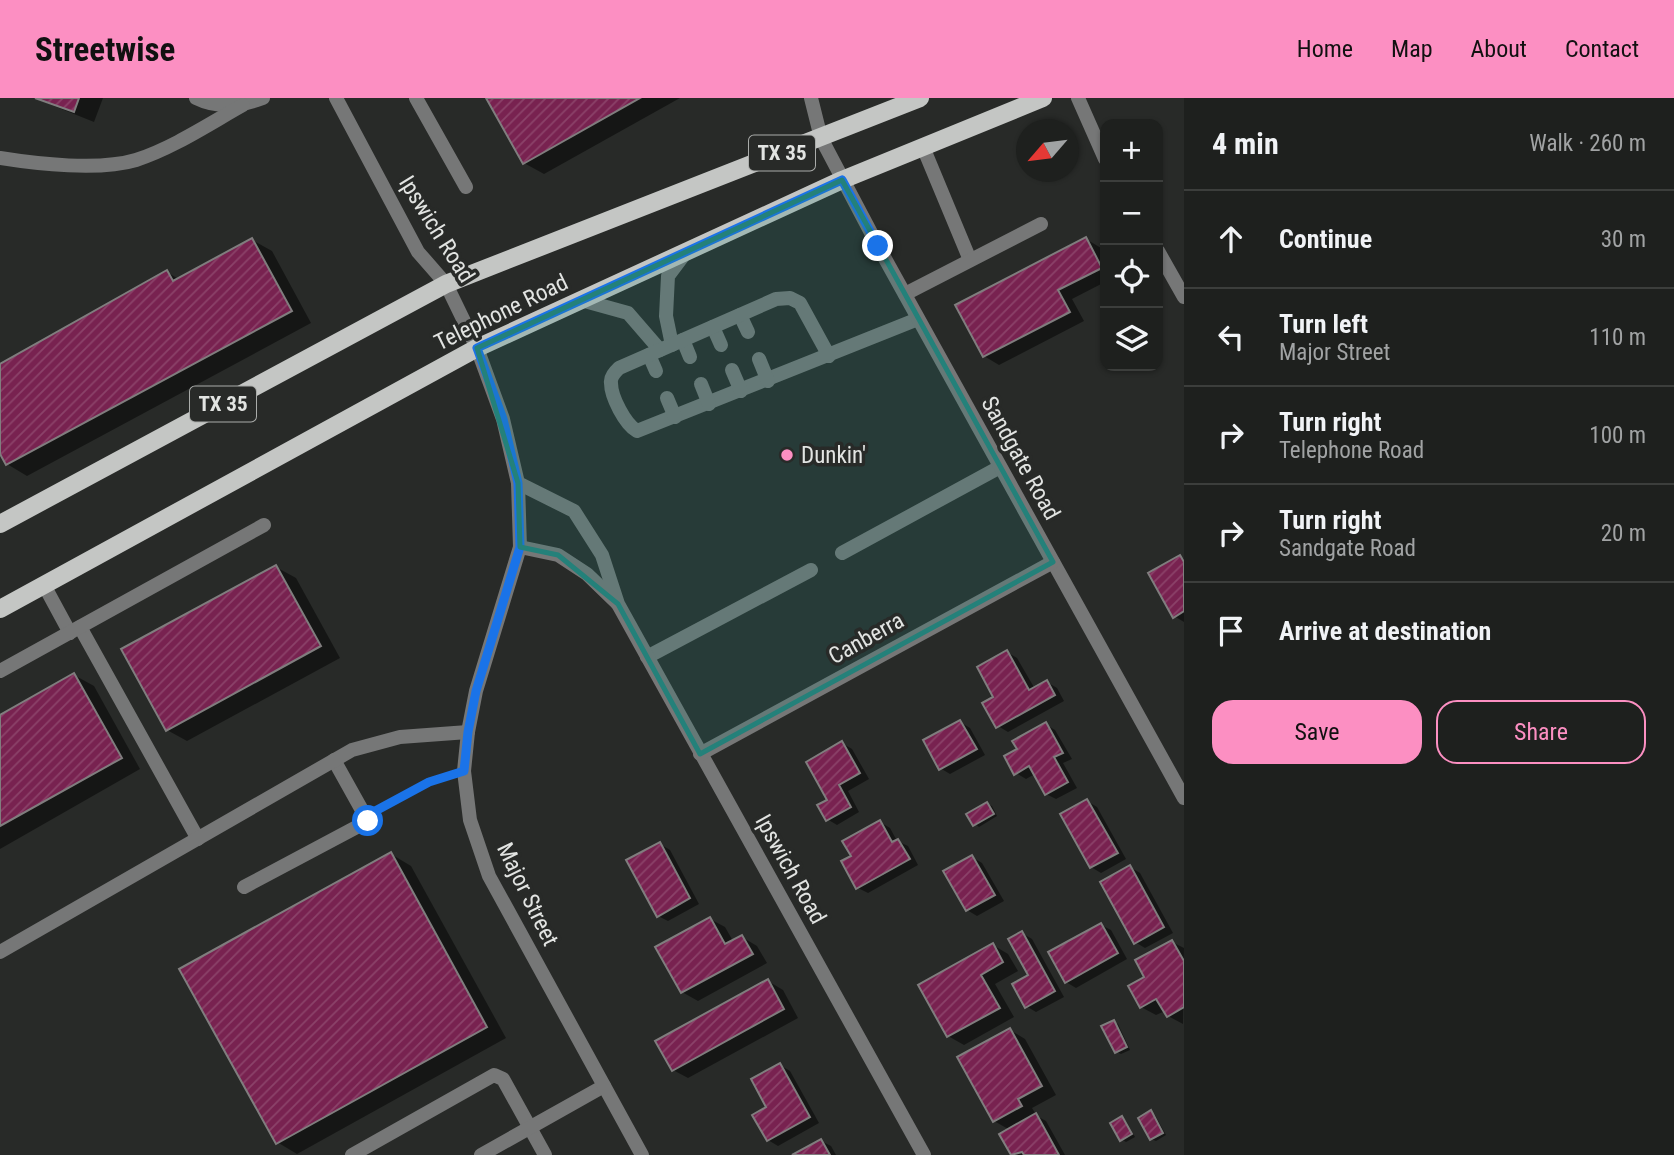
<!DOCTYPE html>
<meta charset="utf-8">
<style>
:root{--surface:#1e201e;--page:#262827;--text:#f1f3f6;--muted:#a1a3a4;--line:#3c3e3c;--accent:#fc8fc2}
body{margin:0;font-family:"Roboto Condensed",sans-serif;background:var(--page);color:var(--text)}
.controls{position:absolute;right:21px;top:21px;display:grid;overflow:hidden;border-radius:14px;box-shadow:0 2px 5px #0004}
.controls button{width:63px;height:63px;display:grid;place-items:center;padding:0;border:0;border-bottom:2px solid var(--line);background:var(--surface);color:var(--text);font:35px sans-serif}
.compass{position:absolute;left:1016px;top:21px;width:63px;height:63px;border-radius:50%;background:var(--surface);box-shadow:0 2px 5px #0004;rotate:242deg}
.stop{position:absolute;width:21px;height:21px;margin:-16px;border:5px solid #1a73e8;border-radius:50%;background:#fff}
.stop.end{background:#1a73e8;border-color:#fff;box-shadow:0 2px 7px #0008}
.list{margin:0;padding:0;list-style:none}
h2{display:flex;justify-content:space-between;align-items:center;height:91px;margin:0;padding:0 28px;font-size:30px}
h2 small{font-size:23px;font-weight:400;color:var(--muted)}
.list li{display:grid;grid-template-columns:46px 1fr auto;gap:21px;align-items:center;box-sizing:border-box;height:98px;padding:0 28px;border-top:2px solid var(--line)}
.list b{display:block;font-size:26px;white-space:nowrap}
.list p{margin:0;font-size:23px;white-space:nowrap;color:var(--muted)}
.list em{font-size:23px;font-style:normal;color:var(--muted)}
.actions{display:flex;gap:14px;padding:21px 28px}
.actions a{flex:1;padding:16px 0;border:2px solid var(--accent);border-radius:21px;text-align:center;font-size:24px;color:var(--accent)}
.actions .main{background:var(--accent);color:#111}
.icon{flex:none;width:38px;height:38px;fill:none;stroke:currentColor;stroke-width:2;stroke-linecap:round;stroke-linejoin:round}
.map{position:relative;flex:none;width:1184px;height:1057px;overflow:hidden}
header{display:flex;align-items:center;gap:42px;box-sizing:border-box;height:98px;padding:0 35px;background:var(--accent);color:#111}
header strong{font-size:33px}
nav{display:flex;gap:38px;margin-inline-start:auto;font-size:24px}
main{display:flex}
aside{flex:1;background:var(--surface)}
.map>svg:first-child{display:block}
.shadow{fill:#0007}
.building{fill:url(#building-hatch);stroke:#807d7e;stroke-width:2}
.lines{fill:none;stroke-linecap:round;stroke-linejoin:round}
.path{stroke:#6d6f6d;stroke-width:4.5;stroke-dasharray:3.5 3.5;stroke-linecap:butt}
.service{stroke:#767777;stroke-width:14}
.minor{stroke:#767777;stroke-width:14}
.primary{stroke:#c4c6c4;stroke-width:18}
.route{stroke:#1a73e8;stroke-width:9}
.marked{fill:#24817a;fill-opacity:0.2;stroke:#24817a;stroke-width:5;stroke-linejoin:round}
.poi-dot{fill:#fc8fc2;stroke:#282a28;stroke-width:2.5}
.labels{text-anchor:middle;stroke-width:7;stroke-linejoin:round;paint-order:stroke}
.shield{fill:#282a28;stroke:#aaacaa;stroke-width:2}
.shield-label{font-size:21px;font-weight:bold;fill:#e2e4e2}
.street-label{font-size:23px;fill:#e2e4e2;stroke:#282a28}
.poi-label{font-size:23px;fill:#e2e4e2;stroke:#282a28;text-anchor:start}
</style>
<header>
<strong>Streetwise</strong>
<nav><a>Home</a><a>Map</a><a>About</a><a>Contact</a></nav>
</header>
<main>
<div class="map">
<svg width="1184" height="1057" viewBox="0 0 1184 1057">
<defs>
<pattern id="building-hatch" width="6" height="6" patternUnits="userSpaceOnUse" patternTransform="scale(1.75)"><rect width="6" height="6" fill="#782250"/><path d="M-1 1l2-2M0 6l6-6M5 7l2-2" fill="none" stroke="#8b4269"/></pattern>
</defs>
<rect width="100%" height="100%" fill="#282a28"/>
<!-- shadow -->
<g class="shadow">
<path d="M34,0H103L94,24Z"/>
<path d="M488,0H680L544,76L524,65Z"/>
<path d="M1086,141L1101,150L1105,158V184L1072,201L1084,223L999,267L984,258Z"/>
<path d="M252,142L272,153L311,225L27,378L7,366L0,352V268L167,174L180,182Z"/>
<path d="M1180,459L1184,461V524L1174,518Z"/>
<path d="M276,469L296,480L340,560L187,643L167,632Z"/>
<path d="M1007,554L1017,560L1035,591L1047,584L1057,590L1064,603L1008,634L998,628L996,599Z"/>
<path d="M74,577L94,588L140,671L0,751V619Z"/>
<path d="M960,624L970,630L985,657L950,676L940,670Z"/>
<path d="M1045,626L1055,632L1072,661L1063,665L1077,690L1056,701L1046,696L1035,676L1026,681L1016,675Z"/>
<path d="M842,645L852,651L869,681L848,693L859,714L837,727L827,721Z"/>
<path d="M1087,703L1097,709L1126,761L1101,775L1091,769Z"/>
<path d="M987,706L992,708L997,718L979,729L975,726Z"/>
<path d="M880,724L890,730L897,743L908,748L918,767L868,795L858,790Z"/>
<path d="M660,746L670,752L699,806L668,823L658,818Z"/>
<path d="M391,756L411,768L506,940L297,1056L277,1044Z"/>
<path d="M972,759L982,765L1004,803L977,818L967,812Z"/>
<path d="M1130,769L1140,775L1173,835L1145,850L1135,844Z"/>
<path d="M710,821L725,829L733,843L742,839L757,848L767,865L698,903L682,894Z"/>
<path d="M1101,827L1111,832L1127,861L1076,890L1066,884Z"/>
<path d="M1022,835L1032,841L1064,899L1036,914L1026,908L1030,878Z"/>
<path d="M1172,844L1184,850L1183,926L1168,918L1165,913L1156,917L1141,909L1146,880Z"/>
<path d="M993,847L1008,856L1018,873L995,886L1014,919L964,947L948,938Z"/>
<path d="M768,883L783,892L798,920L688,980L673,972Z"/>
<path d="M1114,924L1118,926L1130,952L1121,956L1116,954Z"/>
<path d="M1010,932L1025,941L1056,997L1032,1010L1037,1018L1046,1023L1065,1057H1013L1002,1036L1010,1032L994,1023Z"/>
<path d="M780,967L790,973L819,1025L778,1048L768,1042L769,1009Z"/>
<path d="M1151,1014L1155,1017L1166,1037L1156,1043L1151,1041Z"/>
<path d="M1122,1020L1126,1023L1135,1039L1126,1044L1121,1041Z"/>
<path d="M821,1043L831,1048L836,1057H795Z"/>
</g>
<!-- building -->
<g class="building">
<path d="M35,0H79L74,14Z"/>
<path d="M486,0H640L523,66Z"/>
<path d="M1086,139L1102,170L1058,192L1070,214L983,259L955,207Z"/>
<path d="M252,140L292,213L6,367L0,356V266L167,172L173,183Z"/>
<path d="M1180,457L1184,464V513L1173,520L1148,475Z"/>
<path d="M276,467L321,548L166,633L121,551Z"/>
<path d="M1007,552L1029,592L1047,582L1055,597L996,630L982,605L993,599L977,569Z"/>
<path d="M74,575L122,660L0,728V617Z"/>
<path d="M960,622L977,651L939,672L923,642Z"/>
<path d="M1046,624L1063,655L1054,659L1068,684L1045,697L1029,668L1014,677L1004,658L1017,651L1012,643Z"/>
<path d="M842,643L860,675L839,687L851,709L826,723L817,707L827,702L806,664Z"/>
<path d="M1087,701L1118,755L1090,770L1060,716Z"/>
<path d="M987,704L994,716L973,728L966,716Z"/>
<path d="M880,722L892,744L898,741L910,761L856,791L841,763L851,758L842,743Z"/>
<path d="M660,744L690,800L657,819L626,762Z"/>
<path d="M391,754L487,929L276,1046L179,871Z"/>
<path d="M972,757L995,797L966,813L943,773Z"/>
<path d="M1130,767L1164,829L1134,846L1100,784Z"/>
<path d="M710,819L725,846L742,837L753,856L681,895L655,849Z"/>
<path d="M1101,825L1118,855L1065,885L1048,854Z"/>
<path d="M1022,833L1055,893L1025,910L1012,886L1028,877L1008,841Z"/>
<path d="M1172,842L1184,863V909L1167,919L1156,901L1140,910L1128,888L1144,879L1135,862Z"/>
<path d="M993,845L1003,864L981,877L1000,910L947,939L918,887Z"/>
<path d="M768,881L784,911L672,973L655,943Z"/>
<path d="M1114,922L1127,949L1115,955L1101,928Z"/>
<path d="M1010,930L1042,988L1018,1001L1022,1008L993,1024L957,959Z"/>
<path d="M780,965L810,1019L767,1043L752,1017L766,1009L751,981Z"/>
<path d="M1151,1012L1163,1035L1150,1042L1138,1020Z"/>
<path d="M1036,1015L1059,1057H1024L1022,1054L1011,1057L999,1036Z"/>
<path d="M1122,1018L1132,1036L1120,1043L1110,1025Z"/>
<path d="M821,1041L830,1057H792Z"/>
</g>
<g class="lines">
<!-- path -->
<path class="path" d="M382,709L429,684L447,679"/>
<!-- service -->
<g class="service">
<path d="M196,0C218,11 241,8 263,0"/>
<path d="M336,0L418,154L446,186L477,250"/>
<path d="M416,0L466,89"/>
<path d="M811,0L821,40"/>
<path d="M1078,0L1105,61"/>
<path d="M923,49L970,162"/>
<path d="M0,60C37,66 100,73 136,62C173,50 209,26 243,7"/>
<path d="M1158,153L1184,199"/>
<path d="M905,196L1041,126"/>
<path d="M581,202L628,215L660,252"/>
<path d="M740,217L748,234"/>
<path d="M713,229L721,247"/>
<path d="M683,242L690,259"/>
<path d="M672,247L666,218L668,178L686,154"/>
<path d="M649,257L656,273"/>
<path d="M829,258L800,205L790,200L776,201L619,270C615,274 610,279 611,285C611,299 625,326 637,333L918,221"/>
<path d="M759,261L768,283"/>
<path d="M732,272L741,293"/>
<path d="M701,286L709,306"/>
<path d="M667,300L675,319"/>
<path d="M842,455L1000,369"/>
<path d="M44,487L70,535"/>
<path d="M80,529L198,741"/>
<path d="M647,559L811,472"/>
<path d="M0,573L264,427"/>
<path d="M244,789L368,723L334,662"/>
<path d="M0,854L352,652L400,639L468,634"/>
<path d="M352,1057L494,977L503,981L545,1057"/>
<path d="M481,1057L604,988"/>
</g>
<!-- minor -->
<g class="minor">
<path d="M821,40L878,148L1184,700"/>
<path d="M477,250L503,321L518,385L520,449L476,593L468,634L464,673L470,722L489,778L642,1057"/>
<path d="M518,385L574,413L602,457L618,506L924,1057"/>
<path d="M520,449L558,457L587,476L617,505"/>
<path d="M700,656L1053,464"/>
</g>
<!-- primary -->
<g class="primary">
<path d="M0,426L446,186L920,0"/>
<path d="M0,511L477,250L842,82L1043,0"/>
</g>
</g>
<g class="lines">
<!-- route -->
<path class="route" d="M368,723L366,718L429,684L464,673L468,634L476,593L520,449L518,385L503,321L477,250L842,82L878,148"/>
</g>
<!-- marked area -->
<path class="marked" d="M842,82L1053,464L700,656L618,506L558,457L520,449L518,385L477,250Z"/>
<!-- markers -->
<circle class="poi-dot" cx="787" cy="357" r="7"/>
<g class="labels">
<!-- shield labels -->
<g class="shield">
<rect x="749" y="37.5" width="66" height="35" rx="5"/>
<rect x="190" y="288.5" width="66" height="35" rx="5"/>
</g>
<g class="shield-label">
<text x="782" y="62">TX 35</text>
<text x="223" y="313">TX 35</text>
</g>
<!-- street labels -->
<g class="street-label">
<text transform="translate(437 131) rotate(58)" y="8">Ipswich Road</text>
<text transform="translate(501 214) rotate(-26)" y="8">Telephone Road</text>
<text transform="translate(1021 360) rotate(61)" y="8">Sandgate Road</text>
<text transform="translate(866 540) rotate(-29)" y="8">Canberra</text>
<text transform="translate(791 771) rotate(61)" y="8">Ipswich Road</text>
<text transform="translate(528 796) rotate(64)" y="8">Major Street</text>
</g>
<!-- poi labels -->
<g class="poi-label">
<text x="801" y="365">Dunkin'</text>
</g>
</g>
</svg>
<div class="controls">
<button>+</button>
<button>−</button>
<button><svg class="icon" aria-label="locate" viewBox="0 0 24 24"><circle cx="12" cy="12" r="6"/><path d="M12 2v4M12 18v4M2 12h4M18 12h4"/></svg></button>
<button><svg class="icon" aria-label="layers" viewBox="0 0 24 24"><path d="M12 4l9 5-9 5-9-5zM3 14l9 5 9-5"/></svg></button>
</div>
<svg class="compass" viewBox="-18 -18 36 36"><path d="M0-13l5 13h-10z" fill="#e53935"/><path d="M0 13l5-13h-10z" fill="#a1a3a4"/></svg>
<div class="stop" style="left:368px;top:723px"></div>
<div class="stop end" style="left:878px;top:148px"></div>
</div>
<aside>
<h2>4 min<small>Walk · 260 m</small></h2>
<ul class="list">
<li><svg class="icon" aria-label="ahead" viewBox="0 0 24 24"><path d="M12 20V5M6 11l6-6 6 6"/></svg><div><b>Continue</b></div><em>30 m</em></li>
<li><svg class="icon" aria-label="left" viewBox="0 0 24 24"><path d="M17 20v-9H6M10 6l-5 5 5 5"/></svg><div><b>Turn left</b><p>Major Street</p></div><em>110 m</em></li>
<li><svg class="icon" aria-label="right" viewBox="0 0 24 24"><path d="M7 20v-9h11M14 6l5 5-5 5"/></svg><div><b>Turn right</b><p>Telephone Road</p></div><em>100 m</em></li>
<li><svg class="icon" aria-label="right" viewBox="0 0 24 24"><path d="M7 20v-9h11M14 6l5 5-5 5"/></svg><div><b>Turn right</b><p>Sandgate Road</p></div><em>20 m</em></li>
<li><svg class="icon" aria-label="arrive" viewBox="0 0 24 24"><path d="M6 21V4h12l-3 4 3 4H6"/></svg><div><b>Arrive at destination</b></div></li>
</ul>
<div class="actions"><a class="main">Save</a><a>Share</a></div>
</aside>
</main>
